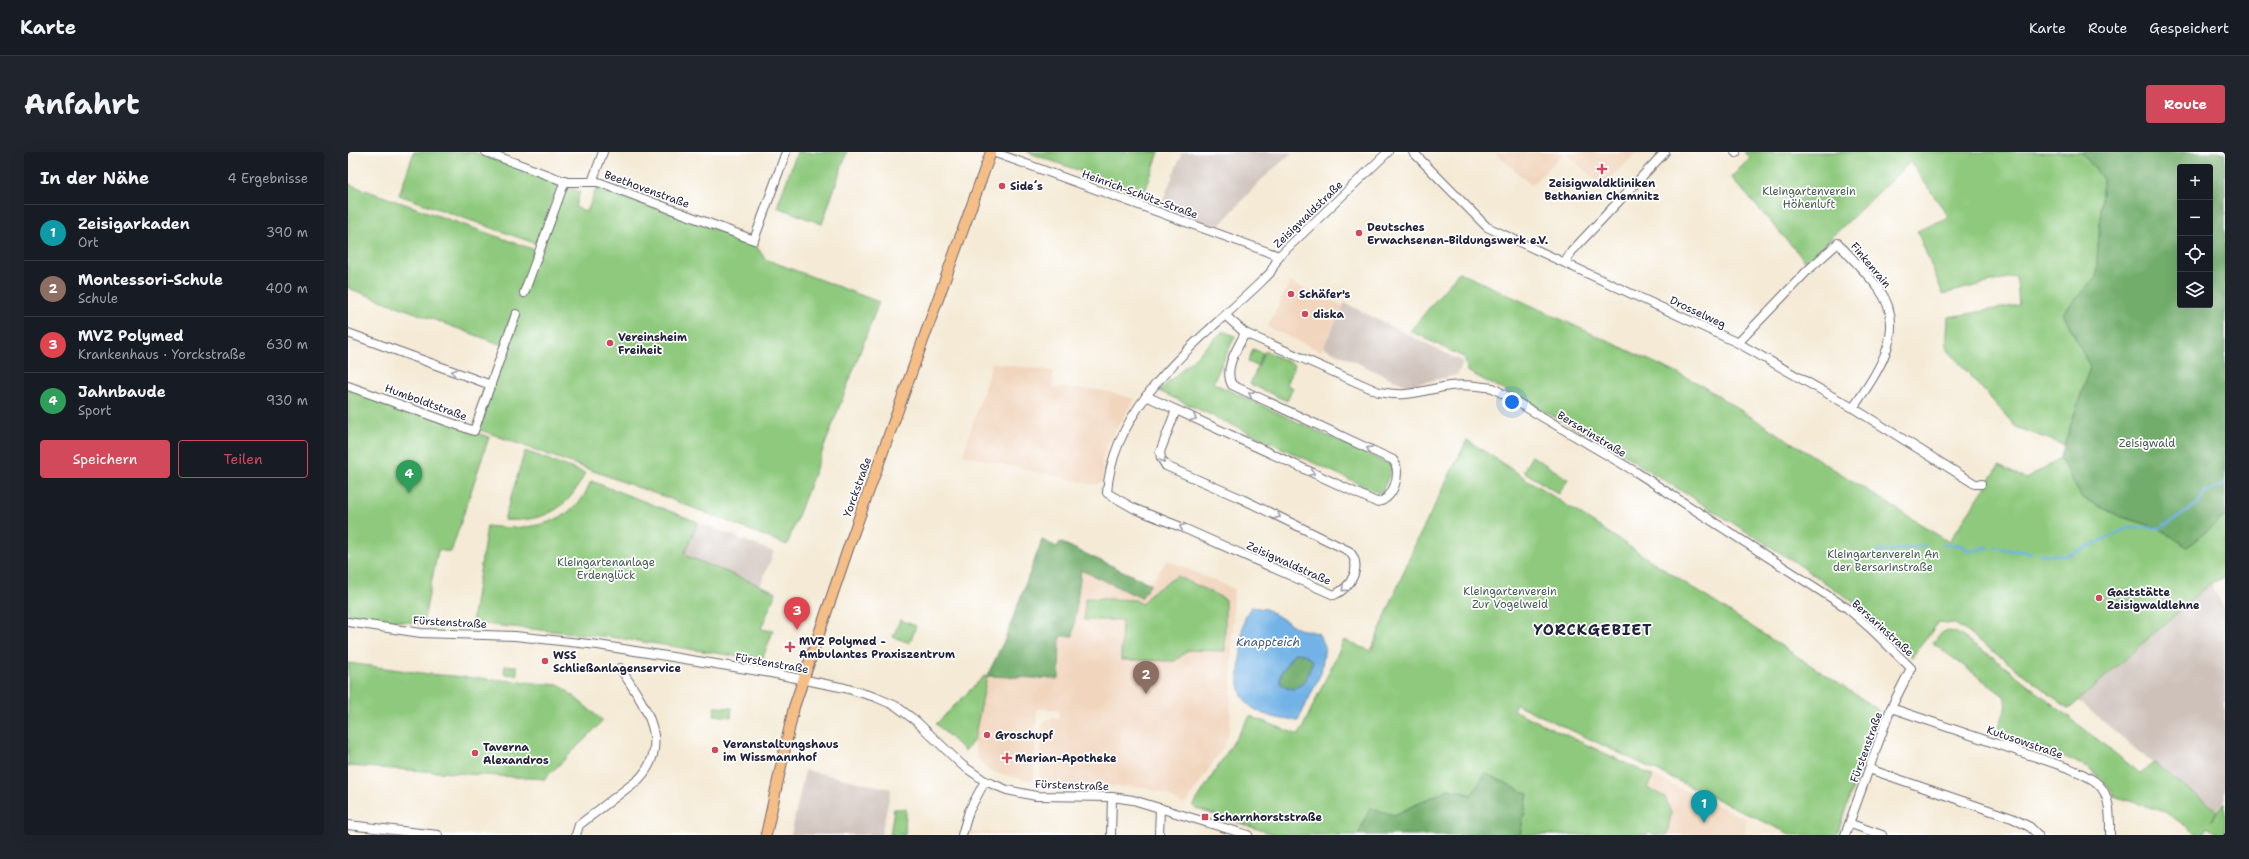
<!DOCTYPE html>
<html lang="de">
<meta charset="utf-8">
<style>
:root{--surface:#171b24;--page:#20242c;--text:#f1f3f6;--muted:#9ea1a6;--line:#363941;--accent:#d1495b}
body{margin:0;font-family:"Shantell Sans",sans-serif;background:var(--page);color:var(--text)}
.controls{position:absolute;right:12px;top:12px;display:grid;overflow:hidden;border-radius:4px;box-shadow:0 4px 16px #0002}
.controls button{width:36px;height:36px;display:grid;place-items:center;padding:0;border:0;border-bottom:1px solid var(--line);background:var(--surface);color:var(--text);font:20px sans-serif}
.you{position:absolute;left:1164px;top:250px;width:14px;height:14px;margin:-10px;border:3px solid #fff;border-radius:50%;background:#1a73e8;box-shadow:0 0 0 6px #1a73e833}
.badge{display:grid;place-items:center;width:26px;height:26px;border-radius:50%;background:var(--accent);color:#fff;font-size:13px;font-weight:700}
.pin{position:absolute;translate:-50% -33px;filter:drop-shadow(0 1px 2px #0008)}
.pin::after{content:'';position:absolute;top:21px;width:14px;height:12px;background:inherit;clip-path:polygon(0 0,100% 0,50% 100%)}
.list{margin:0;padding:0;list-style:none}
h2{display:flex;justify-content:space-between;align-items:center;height:52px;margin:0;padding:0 16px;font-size:17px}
h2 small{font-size:13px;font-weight:400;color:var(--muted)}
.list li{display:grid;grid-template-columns:26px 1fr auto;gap:12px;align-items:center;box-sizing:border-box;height:56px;padding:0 16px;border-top:1px solid var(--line)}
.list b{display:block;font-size:15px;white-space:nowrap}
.list p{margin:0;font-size:13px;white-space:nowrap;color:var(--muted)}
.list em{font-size:13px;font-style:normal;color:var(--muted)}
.actions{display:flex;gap:8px;padding:12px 16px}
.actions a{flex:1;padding:9px 0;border:1px solid var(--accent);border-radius:4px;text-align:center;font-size:14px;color:var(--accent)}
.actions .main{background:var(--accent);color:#fff}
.icon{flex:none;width:22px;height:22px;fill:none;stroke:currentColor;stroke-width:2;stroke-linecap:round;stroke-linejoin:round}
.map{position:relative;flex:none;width:1877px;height:683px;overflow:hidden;border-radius:4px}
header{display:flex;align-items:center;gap:24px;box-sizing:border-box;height:56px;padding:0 20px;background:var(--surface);border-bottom:1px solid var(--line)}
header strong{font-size:19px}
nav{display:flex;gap:22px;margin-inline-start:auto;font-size:14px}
.intro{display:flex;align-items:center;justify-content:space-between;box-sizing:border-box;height:96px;padding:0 24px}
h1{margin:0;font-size:28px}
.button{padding:10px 18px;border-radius:4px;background:var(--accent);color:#fff;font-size:14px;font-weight:700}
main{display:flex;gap:24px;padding:0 24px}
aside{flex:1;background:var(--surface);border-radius:4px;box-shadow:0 4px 16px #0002}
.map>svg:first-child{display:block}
.built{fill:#f1d5bd}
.industrial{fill:#cec1ba}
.green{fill:#8ec97d;stroke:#58765c}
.forest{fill:#72ad6c;stroke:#4a6854;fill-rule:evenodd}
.water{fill:#72b2e6;stroke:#4a6a90;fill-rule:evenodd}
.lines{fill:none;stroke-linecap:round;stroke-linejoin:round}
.stream{stroke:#72b2e6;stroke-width:2.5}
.minor-casing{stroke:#6c6871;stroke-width:10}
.major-casing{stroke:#6c6871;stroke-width:12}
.minor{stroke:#fff;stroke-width:8}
.major{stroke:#f6be87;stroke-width:10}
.oneway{stroke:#9c9ca7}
.poi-dot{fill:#d1495b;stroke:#fff;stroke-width:1.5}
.labels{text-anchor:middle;stroke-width:3.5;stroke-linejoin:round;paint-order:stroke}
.poi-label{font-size:11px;font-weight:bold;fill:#22223b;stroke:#fff;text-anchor:start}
.street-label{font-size:11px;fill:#22223b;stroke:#fff}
.park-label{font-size:11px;fill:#485c52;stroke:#fff}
.water-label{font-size:12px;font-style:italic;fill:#425c7f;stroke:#fff}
.district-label{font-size:15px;font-weight:bold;letter-spacing:1px;fill:#22223b;stroke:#fff}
</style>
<header>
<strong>Karte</strong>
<nav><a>Karte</a><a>Route</a><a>Gespeichert</a></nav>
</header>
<div class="intro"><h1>Anfahrt</h1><a class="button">Route</a></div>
<main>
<aside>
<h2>In der Nähe<small>4 Ergebnisse</small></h2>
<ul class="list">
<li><span class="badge" style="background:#0f9aa8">1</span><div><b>Zeisigarkaden</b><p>Ort</p></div><em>390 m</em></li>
<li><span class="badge" style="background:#8d6e63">2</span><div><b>Montessori-Schule</b><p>Schule</p></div><em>400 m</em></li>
<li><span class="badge" style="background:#e0444e">3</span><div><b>MVZ Polymed</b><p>Krankenhaus · Yorckstraße</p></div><em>630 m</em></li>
<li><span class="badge" style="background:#2e9e5b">4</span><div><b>Jahnbaude</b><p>Sport</p></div><em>930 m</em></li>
</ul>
<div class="actions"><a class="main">Speichern</a><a>Teilen</a></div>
</aside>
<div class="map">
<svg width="1877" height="683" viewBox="0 0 1877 683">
<rect width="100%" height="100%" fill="#fff"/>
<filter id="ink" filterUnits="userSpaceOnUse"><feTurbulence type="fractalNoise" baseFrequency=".025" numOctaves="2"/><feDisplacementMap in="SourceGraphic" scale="8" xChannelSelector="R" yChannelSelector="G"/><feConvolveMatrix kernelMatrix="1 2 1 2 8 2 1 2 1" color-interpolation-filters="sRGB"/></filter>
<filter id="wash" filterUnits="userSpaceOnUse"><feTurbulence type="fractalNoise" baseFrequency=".012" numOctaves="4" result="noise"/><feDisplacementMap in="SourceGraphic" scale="16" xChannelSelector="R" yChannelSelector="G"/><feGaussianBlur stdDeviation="0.9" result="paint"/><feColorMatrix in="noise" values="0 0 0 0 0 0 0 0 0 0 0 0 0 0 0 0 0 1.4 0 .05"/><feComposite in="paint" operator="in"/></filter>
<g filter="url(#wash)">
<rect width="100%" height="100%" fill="#f4ead5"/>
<!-- built -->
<g class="built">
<path d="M1147,0H1289L1255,35L1217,0L1183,33Z"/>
<path d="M942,130L995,154L973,199L919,175Z"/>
<path d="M644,211L705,219V235L753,238L787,247L765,282L754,307L755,329L747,333L615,303Z"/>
<path d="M819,408L886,437L882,575L877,592L839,650L834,652L820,643L794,635L702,633L692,628L693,574L699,567L711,566V557H689L686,628H679L641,619L629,606L626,588L639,524L711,527L712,484H725L733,418L793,446Z"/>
<path d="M1305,624L1398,667L1397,683H1319L1323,661L1317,645L1299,636Z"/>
<path d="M618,681L737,683H618Z"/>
</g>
<!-- industrial -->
<g class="industrial">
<path d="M834,0H945L913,28L868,77L812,56Z"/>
<path d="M997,151L1115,210L1109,223L1059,234L975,195Z"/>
<path d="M350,370L426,400L412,434L336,403Z"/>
<path d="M1863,431L1877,459V649L1869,659L1802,609L1731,549Z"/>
<path d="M457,618L543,637L533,683H443Z"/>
</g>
<!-- green -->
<g class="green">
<path d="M66,0H125L211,31L189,92L51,43Z"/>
<path d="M449,0H499L474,72L429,55Z"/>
<path d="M679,0H811L796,42Z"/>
<path d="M1396,0H1733L1755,27L1748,124L1715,161L1742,215L1716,293L1668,275L1598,196L1600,165L1671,153L1669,130L1667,124L1595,142L1569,79L1601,65L1562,10L1458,110L1383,25L1402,6Z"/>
<path d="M0,32L193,100L217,34L232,40L227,55L239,60L249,35L407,92L417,107L531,150L439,393L325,348L127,276L157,194L0,136Z"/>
<path d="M1111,120L1348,230L1601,390L1651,314L1678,327L1712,306L1734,346L1771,364L1811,376L1839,395L1877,364V425L1863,431L1721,557L1621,481L1607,472L1591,470L1564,505L1508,452L1447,410L1260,293L1119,219L1117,206L1062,179Z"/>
<path d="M875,179L887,184L865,231L1045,314L1033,342L811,239Z"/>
<path d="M905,197L915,201L909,214L900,210Z"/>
<path d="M917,199L947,213L938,232L945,236L939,249L902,232Z"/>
<path d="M0,235L141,285L103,400L90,398L75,472L0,463Z"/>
<path d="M1119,288L1531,558L1489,683H1444L1168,552L1165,558L1305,624L1299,636L1317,645L1323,661L1319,683H1307L1301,680L1299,683H1172L1180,642L1124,643L1101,637L1046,663L1022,657L1010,683H928L849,657L845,654L902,564L951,583L996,488L1023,499L1066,395Z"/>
<path d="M177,299L237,321C220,358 196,370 156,368Z"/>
<path d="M1184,304L1220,327L1211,342L1175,319Z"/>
<path d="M243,329L350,370L336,403L428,440L413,477L425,479L414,508L263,485L124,471L139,374C171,378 210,376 233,348C237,343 240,335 243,329Z"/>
<path d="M829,424L877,447V499L840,498L827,509L773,508L774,468H736L737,446L787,448L794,452L802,442Z"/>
<path d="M552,468L568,474L562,491L545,485Z"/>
<path d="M1600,479L1609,481L1646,506L1792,621L1806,611L1869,659L1863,669L1877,651V683H1871L1859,675L1854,683H1851L1817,660L1766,644C1752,609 1684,594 1650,582L1649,579L1659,554L1656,544L1585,491L1592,482Z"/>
<path d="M0,511L81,522L212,533L255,569L197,627L0,614Z"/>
<path d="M157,514H169V523L156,522Z"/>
<path d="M636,524H639L626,588L617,599L588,572Z"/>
<path d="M367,555L384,556L383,565L366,563Z"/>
<path d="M546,657H558L557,683H542Z"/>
</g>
<!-- forest -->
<g class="forest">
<path d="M1733,0H1877V364L1839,395L1811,376L1771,364L1734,346L1712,306L1742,215L1715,161L1748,124L1755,27ZM1832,15H1862V153H1832Z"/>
<path d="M694,388L709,395L712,390L803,432L793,446L733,418L725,484H712L711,527L639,524L657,487Z"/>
<path d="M946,501L956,502L965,509L958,530L946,537L937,536L932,531L933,521Z"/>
<path d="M1137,621L1180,642L1172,683H1010L1022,656L1046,663L1101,637L1124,643Z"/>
</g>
<!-- water -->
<path class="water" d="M903,455L918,457L951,477L970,481L977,494L973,521L950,569C927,567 894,561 891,532C890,521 892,509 893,498C894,482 893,469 903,455ZM946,501L956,502L965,509L957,530L946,537L938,536L932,531L933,521Z"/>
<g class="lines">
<!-- stream -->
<g class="stream">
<path d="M1816,373L1820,372L1851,351L1857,339H1863L1877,331"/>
<path d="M1595,393H1612L1621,399L1640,396"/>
<path d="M1648,396L1683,401"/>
<path d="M1692,402L1717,404L1744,393L1781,375L1814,376"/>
<path d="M1523,404L1530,400L1577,394"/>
</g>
</g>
</g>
<g filter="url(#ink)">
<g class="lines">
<defs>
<g id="minor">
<path d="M138,0L218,30H250L406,88L438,0"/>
<path d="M645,0L931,104"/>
<path d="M1065,0L1139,75L1390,191L1505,256L1627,332H1633"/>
<path d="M1387,0L1388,1"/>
<path d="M244,30L255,0"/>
<path d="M1217,110L1224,99L1317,0"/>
<path d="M176,141L217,29"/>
<path d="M878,164L897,181L1031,240C1063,246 1072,238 1102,234C1117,232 1130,234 1145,236L1288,320L1499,456L1522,476L1563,516L1543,556L1497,683"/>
<path d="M0,181L143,233"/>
<path d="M1390,191L1460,118L1490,91C1503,106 1519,121 1531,137C1561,178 1529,221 1505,256"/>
<path d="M0,234L126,279L168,162"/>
<path d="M798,244L1028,350C1045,350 1055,320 1045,308L884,233C875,216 890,196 897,181"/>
<path d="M828,258L812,300L813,306L818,314L892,346L1001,399C1015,414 1004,435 986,443L833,375L787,357L759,341C765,249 853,188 914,129L922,121L931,104L1040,0"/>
<path d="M0,470L73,481L167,484L250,493L423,521L497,536L527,545L548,554L568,569L614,613L637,629L659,638L688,644L764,645L785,648L900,683"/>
<path d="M1543,556L1723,617C1732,621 1743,625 1750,632C1763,643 1762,668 1762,683"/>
<path d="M1521,617L1664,666L1682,675L1690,683"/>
<path d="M1503,672L1534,683"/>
<path d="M0,673L90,683"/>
<path d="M228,683L231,673L291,627C326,590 294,550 272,516"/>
<path d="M614,683L621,659L637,629"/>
<path d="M763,683L764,645"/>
<path d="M811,683L812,656"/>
</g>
<path id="major" d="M418,683L446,555L502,391L643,0"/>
</defs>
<!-- minor casing -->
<use href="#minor" class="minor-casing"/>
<!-- major casing -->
<use href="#major" class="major-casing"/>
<!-- minor -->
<use href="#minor" class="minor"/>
<!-- major -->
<use href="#major" class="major"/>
</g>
<!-- one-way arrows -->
<defs><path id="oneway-chevron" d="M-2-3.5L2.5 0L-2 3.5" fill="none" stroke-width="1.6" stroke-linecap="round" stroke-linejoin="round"/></defs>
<g class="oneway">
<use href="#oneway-chevron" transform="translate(106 220) rotate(-160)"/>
<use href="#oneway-chevron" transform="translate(903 242) rotate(-156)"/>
<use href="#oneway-chevron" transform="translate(846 266) rotate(25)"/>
<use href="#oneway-chevron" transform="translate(1021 297) rotate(-154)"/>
<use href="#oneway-chevron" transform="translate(815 308) rotate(66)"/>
<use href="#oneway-chevron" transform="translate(964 321) rotate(25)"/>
<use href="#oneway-chevron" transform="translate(930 364) rotate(26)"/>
<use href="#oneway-chevron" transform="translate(834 375) rotate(-157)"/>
<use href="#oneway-chevron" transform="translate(996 437) rotate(138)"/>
</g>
</g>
<!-- markers -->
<g class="poi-dot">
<path d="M1252 11h4v4h4v4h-4v4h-4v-4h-4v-4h4z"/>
<circle cx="654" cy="34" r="4"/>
<circle cx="1011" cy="81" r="4"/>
<circle cx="943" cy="142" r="4"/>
<circle cx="957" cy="162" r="4"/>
<circle cx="262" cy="191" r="4"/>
<circle cx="1751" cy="446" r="4"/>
<path d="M440 489h4v4h4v4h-4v4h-4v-4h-4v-4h4z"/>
<circle cx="197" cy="509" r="4"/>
<circle cx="639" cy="583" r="4"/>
<circle cx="367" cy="598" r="4"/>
<circle cx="127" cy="601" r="4"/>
<path d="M657 600h4v4h4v4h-4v4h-4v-4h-4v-4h4z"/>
<rect x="853" y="661" width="8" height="8" rx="2"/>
</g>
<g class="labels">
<!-- poi labels -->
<g class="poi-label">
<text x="1254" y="35" text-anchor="middle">Zeisigwaldkliniken<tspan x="1254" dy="13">Bethanien Chemnitz</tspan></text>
<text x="662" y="38">Side´s</text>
<text x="1019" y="79">Deutsches<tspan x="1019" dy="13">Erwachsenen-Bildungswerk e.V.</tspan></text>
<text x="951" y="146">Schäfer's</text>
<text x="965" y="166">diska</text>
<text x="270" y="189">Vereinsheim<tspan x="270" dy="13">Freiheit</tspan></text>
<text x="1759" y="444">Gaststätte<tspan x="1759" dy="13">Zeisigwaldlehne</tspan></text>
<text x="451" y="493">MVZ Polymed -<tspan x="451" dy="13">Ambulantes Praxiszentrum</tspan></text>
<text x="205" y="507">WSS<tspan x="205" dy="13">Schließanlagenservice</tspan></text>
<text x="647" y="587">Groschupf</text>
<text x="375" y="596">Veranstaltungshaus<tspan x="375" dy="13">im Wissmannhof</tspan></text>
<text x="135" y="599">Taverna<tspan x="135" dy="13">Alexandros</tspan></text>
<text x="667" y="610">Merian-Apotheke</text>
<text x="865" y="669">Scharnhorststraße</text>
</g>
<!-- street labels -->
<g class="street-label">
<text transform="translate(299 37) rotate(20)" y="4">Beethovenstraße</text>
<text transform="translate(792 42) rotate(20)" y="4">Heinrich-Schütz-Straße</text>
<text transform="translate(960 62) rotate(-44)" y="4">Zeisigwaldstraße</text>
<text transform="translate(1523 113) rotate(50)" y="4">Finkenrain</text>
<text transform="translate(1350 160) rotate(25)" y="4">Drosselweg</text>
<text transform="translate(78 250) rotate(20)" y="4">Humboldtstraße</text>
<text transform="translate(1244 282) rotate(31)" y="4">Bersarinstraße</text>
<text transform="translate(509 335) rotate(-70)" y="4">Yorckstraße</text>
<text transform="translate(941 411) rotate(24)" y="4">Zeisigwaldstraße</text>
<text transform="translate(102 470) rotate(3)" y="4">Fürstenstraße</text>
<text transform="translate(1535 476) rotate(42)" y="4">Bersarinstraße</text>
<text transform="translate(424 511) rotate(10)" y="4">Fürstenstraße</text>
<text transform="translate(1677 590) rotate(19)" y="4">Kutusowstraße</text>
<text transform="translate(1518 595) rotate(-70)" y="4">Fürstenstraße</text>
<text transform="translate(724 633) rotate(2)" y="4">Fürstenstraße</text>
</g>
<!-- park labels -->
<g class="park-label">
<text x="1461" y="43">Kleingartenverein<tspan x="1461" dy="13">Höhenluft</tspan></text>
<text x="1799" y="295">Zeisigwald</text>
<text x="1535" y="406">Kleingartenverein An<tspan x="1535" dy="13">der Bersarinstraße</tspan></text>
<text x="258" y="414">Kleingartenanlage<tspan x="258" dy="13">Erdenglück</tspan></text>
<text x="1162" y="443">Kleingartenverein<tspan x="1162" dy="13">Zur Vogelweid</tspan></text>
</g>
<!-- water labels -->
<g class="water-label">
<text x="920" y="494">Knappteich</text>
</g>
<!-- district labels -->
<g class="district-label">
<text x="1245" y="483">YORCKGEBIET</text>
</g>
</g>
</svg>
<div class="controls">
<button>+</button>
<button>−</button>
<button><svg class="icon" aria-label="locate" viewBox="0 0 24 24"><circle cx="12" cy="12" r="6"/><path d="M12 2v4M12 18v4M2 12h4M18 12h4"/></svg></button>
<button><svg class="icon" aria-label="layers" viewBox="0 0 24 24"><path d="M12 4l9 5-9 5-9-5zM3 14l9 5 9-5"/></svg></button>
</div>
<div class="you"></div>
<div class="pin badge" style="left:1356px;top:671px;background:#0f9aa8">1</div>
<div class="pin badge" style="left:798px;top:542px;background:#8d6e63">2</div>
<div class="pin badge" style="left:449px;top:478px;background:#e0444e">3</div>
<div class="pin badge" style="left:61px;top:341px;background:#2e9e5b">4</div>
</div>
</main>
